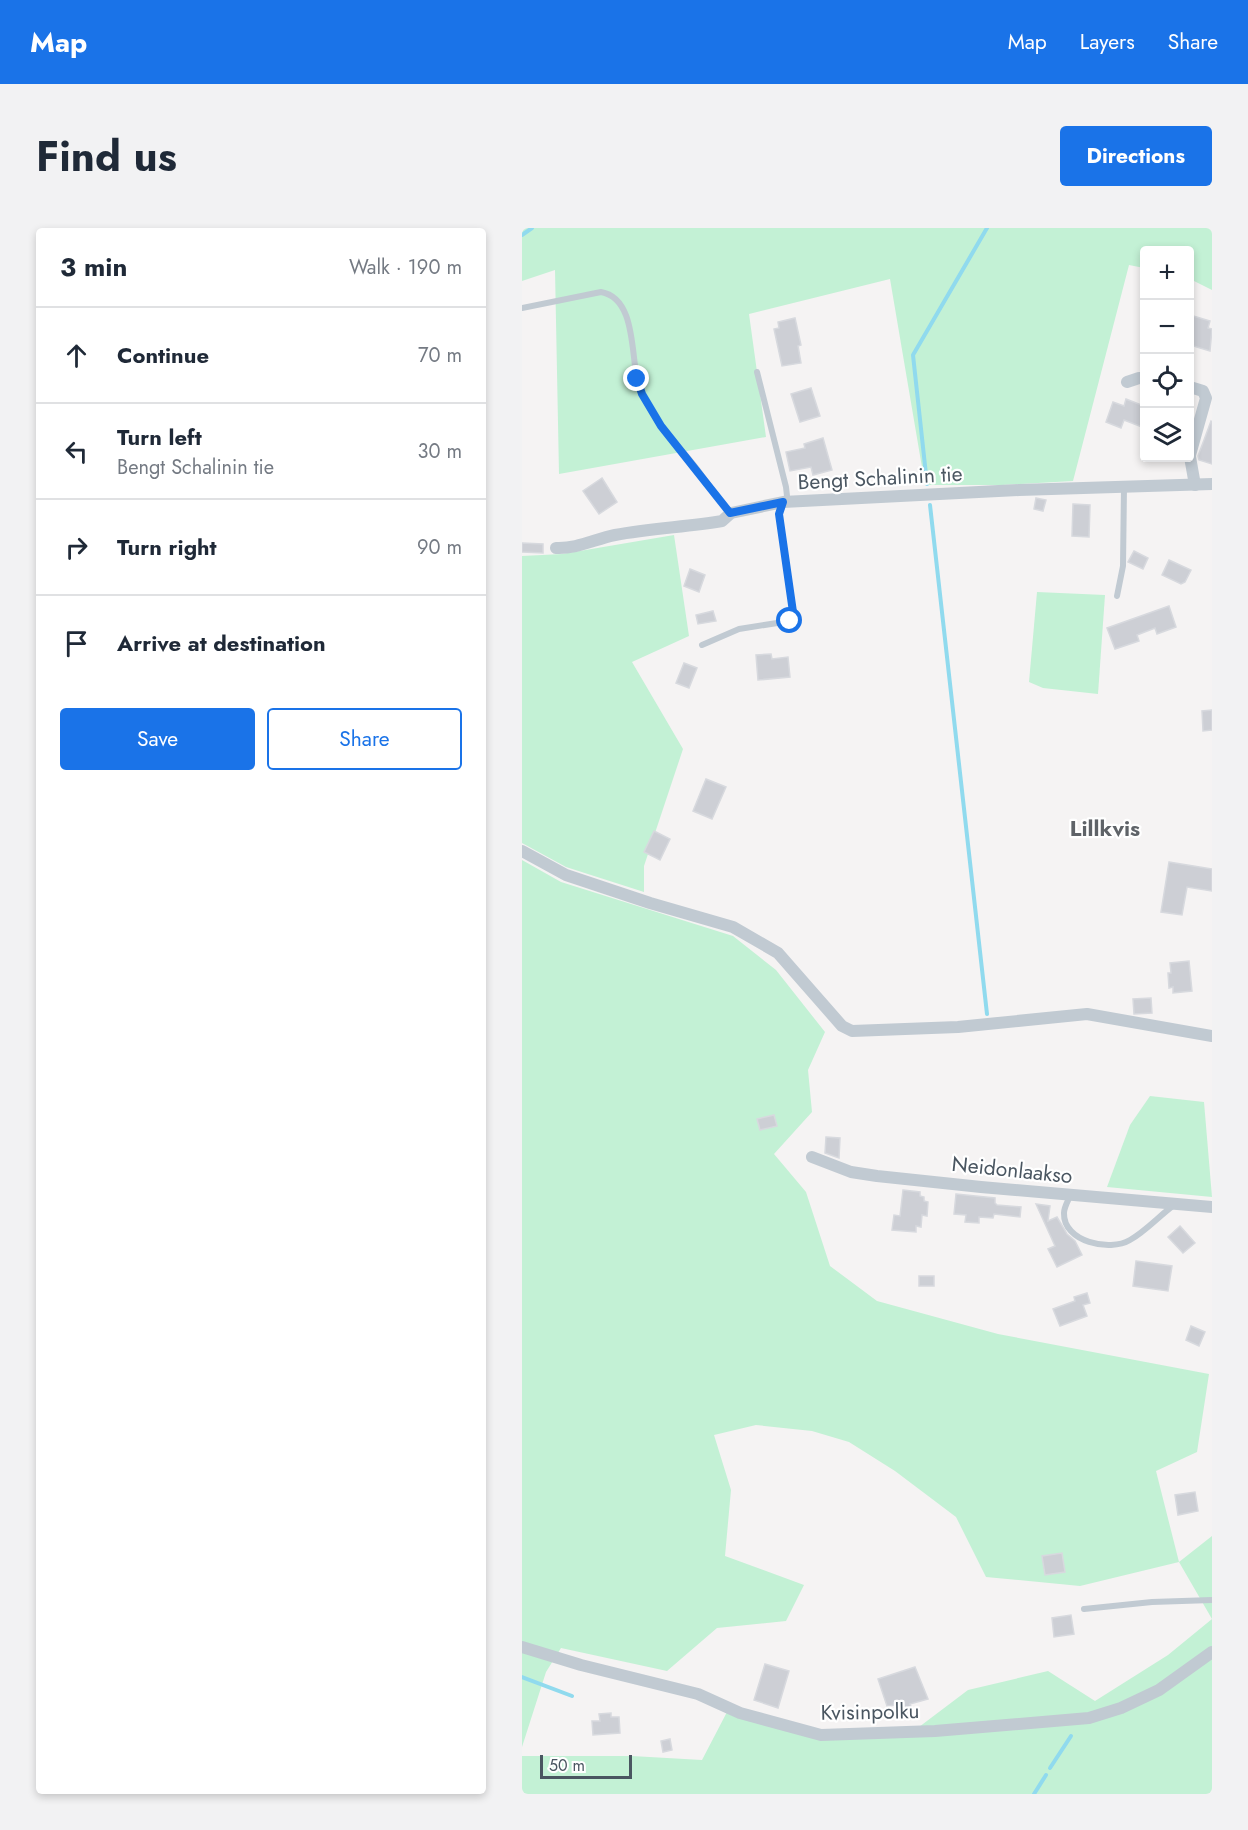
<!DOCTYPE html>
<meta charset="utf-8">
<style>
:root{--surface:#fff;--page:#f2f2f3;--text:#1f2937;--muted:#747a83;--line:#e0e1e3;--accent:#1a73e8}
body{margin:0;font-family:Jost,sans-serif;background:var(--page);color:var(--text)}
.controls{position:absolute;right:18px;top:18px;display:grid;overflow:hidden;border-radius:6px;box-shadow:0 3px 9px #0003}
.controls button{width:54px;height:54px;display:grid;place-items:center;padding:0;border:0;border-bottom:2px solid var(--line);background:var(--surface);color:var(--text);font:30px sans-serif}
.scale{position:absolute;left:18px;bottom:15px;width:92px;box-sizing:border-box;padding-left:6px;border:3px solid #4a5661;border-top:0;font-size:16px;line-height:21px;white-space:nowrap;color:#4a5661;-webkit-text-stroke:4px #fff;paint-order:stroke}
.stop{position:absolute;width:18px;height:18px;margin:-14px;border:4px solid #1a73e8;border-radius:50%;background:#fff}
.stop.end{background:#1a73e8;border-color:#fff;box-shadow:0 2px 6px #0008}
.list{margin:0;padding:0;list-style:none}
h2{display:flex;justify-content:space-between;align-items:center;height:78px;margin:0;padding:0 24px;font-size:26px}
h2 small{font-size:20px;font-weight:400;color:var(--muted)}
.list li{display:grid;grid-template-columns:39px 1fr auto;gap:18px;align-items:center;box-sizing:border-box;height:96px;padding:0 24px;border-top:2px solid var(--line)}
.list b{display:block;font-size:22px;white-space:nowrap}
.list p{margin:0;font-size:20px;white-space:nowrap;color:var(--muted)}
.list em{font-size:20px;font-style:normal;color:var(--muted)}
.actions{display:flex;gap:12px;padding:18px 24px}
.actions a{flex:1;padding:14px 0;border:2px solid var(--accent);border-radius:6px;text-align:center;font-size:21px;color:var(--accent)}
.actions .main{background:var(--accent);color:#fff}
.icon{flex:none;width:33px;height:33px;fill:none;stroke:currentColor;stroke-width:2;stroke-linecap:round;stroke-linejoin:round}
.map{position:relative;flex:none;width:690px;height:1566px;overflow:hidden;border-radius:6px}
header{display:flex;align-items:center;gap:36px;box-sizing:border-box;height:84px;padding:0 30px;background:var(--accent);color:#fff}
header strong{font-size:28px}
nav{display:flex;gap:33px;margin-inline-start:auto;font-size:21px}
.intro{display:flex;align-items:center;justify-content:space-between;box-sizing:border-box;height:144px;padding:0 36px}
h1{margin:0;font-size:42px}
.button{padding:15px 27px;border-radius:6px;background:var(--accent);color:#fff;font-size:21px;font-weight:700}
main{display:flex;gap:36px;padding:0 36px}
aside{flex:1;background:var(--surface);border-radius:6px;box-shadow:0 3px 9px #0003}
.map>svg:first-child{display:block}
.green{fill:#c3f1d5}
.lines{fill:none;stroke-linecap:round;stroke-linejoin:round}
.stream{stroke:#90daee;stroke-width:4}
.building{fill:#cdcfd5;stroke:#d7d9de;stroke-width:1.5}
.service{stroke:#c1cad2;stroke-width:6}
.minor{stroke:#c1cad2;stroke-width:12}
.route{stroke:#1a73e8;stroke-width:8}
.labels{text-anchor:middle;stroke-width:4.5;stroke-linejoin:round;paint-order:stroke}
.street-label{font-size:21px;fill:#4a5661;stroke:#fff}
.neighbourhood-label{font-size:22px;font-weight:bold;fill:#5f6368;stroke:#fff}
</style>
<header>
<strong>Map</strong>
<nav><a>Map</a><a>Layers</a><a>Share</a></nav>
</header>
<div class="intro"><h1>Find us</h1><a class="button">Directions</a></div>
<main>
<aside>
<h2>3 min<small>Walk · 190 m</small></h2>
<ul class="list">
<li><svg class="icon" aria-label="ahead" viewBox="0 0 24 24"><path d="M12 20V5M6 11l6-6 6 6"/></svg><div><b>Continue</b></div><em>70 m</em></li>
<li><svg class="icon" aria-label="left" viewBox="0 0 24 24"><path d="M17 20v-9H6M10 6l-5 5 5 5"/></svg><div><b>Turn left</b><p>Bengt Schalinin tie</p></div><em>30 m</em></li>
<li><svg class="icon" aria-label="right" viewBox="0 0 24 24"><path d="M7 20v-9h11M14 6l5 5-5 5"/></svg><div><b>Turn right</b></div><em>90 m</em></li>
<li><svg class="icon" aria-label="arrive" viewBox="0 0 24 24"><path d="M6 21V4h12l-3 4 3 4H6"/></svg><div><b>Arrive at destination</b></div></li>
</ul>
<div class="actions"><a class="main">Save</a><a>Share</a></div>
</aside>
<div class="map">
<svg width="690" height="1566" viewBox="0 0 690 1566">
<rect width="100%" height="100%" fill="#f5f3f3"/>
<!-- green -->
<g class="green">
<path d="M0,0H690V62L668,51V22H622V40L607,37L551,253L480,257H403L368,51L227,86L244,209L37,246L33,42L0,53Z"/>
<path d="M152,307L167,408L110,434L161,521L122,638V664L44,639L0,615V328L40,326Z"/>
<path d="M515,364L583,367L576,466L521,460L507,454Z"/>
<path d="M0,632L39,654L211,708L254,742L303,804L286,842L290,884L252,926L284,964L308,1038L355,1073L476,1106L687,1146L675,1224L634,1243L657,1334L690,1308V1566H0V1528H110L180,1532L205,1484L299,1502L397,1499L446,1462L526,1443L573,1473L646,1427L690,1391L657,1334L558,1358L464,1349L434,1289L373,1243L327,1214L290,1203L234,1197L192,1207L209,1262L203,1328L282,1357L264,1393L195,1400L145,1443L39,1420L24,1444L0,1519Z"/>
<path d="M628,868L682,874L690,969L585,959L608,897Z"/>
</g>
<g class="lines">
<!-- stream -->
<g class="stream">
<path d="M0,7L10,0"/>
<path d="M405,256L391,127L465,0"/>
<path d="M408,277L465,786"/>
<path d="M0,1449L50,1468"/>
<path d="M528,1540L549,1508"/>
<path d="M512,1566L524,1547"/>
</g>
</g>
<!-- building -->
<g class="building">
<path d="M668,87L688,93L686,100L690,101L688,123L668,117Z"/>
<path d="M273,90L279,117L276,118L279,135L260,138L252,101L257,100L256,94Z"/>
<path d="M289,160L298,188L278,194L269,166Z"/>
<path d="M604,171L622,178V193L620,199L602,192L599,200L584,194L591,174L602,178Z"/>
<path d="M689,193L690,194V236L677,232L676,228Z"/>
<path d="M301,210L310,242L291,247L289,239L268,243L264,224L283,220L282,216Z"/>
<path d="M80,250L95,274L77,286L61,263Z"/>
<path d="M514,270L524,272L521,283L512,281Z"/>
<path d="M551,276L568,277L567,309L550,308Z"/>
<path d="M0,315L21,316V325L0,324Z"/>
<path d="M612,323L626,330L621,341L606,334Z"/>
<path d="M647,332L669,342L663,354L659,356L640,347Z"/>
<path d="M168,341L183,347L177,364L162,358Z"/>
<path d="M647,378L654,399L635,406L633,400L615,407L617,413L593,421L585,400Z"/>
<path d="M191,383L194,393L176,396L174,387Z"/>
<path d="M249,426L250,431L266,429L268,449L236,452L234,427Z"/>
<path d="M162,435L175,440L167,460L154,455Z"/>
<path d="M690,482V502L681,503L680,483Z"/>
<path d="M184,551L204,559L190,591L171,583Z"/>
<path d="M132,603L148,611L138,632L122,624Z"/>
<path d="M647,634L690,641V663L665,659L660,687L639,684Z"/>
<path d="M667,733L670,763L651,765V759L647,760L646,745H649L648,735Z"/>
<path d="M629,770L630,785L612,786L611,771Z"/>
<path d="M252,887L255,898L238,902L235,891Z"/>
<path d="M304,909L318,910L317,930L303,925Z"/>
<path d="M381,962L398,964V968L402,969V973L406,974L405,988L400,987L399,999L394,998V1004L370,1002L372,987L378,988Z"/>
<path d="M434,966L473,970V975L475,977L499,979L498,989L472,986L471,990L457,989V995L443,994L444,987L432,986Z"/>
<path d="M514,976L528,978L526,993L535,989L545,1006L553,1013L560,1027L535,1039L526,1021L533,1018Z"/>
<path d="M658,998L673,1015L661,1025L646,1009Z"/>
<path d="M614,1033L650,1038L646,1063L611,1058Z"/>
<rect x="397" y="1048" width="15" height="10"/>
<path d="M565,1065L568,1075L561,1077L565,1088L538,1098L531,1081L553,1073L552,1069Z"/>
<path d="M669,1098L683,1104L677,1118L664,1112Z"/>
<path d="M673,1264L676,1283L656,1287L653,1267Z"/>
<path d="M540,1325L543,1344L523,1347L520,1328Z"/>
<path d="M549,1387L552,1406L532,1409L530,1390Z"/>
<path d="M243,1436L267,1443L256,1480L232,1472Z"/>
<path d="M393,1439L406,1471L388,1476L391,1484L378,1489L374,1477L365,1478L356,1451Z"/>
<path d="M89,1485V1489H97L98,1505L71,1507L70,1493H78L77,1486Z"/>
<path d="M148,1511L150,1522L141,1524L139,1513Z"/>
</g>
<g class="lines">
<!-- service -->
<g class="service">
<path d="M0,80L79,64C113,70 109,123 115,150C124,186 153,213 175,241C186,256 196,271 208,285"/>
<path d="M595,368L601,338L602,259"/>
<path d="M180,417L217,401L268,393L271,384L257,286L265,268L264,259L235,144"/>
<path d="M548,968C546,973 542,979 542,985C541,1014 588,1024 608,1012C624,1003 637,988 652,977"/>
<path d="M562,1381L630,1374L690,1372"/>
</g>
<!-- minor -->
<g class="minor">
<path d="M605,154L617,150H622"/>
<path d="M668,159L681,163L684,170L668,227"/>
<path d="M668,229L673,257"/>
<path d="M34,320C55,321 73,311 93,307C129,300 165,299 200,293L209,285L261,274L497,262L690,256"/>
<path d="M0,623L44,647L128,675L211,699L256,725L320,798L330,803L436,799L565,786L690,808"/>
<path d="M290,929L329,944L355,948L459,959L690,979"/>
<path d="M0,1419L59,1437L176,1466L218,1485L299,1507L413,1503L567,1490L599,1480L637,1462L690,1424"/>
</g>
</g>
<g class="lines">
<!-- route -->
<path class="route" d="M115,151L120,166L139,198L208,285L261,274L257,286L271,384L268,393"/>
</g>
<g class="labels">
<!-- street labels -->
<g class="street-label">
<text transform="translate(358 250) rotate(-3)" y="7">Bengt Schalinin tie</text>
<text transform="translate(490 942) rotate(6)" y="7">Neidonlaakso</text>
<text transform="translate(348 1484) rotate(-1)" y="7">Kvisinpolku</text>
</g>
<!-- neighbourhood labels -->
<g class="neighbourhood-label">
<text x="583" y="608">Lillkvis</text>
</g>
</g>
</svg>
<div class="controls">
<button>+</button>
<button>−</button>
<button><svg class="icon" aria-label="locate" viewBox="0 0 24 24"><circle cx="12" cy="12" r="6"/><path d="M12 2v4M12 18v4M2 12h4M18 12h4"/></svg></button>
<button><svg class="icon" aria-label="layers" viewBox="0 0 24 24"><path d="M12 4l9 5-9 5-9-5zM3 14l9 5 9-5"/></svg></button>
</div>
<div class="scale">50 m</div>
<div class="stop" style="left:268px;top:393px"></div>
<div class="stop end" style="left:115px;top:151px"></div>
</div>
</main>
